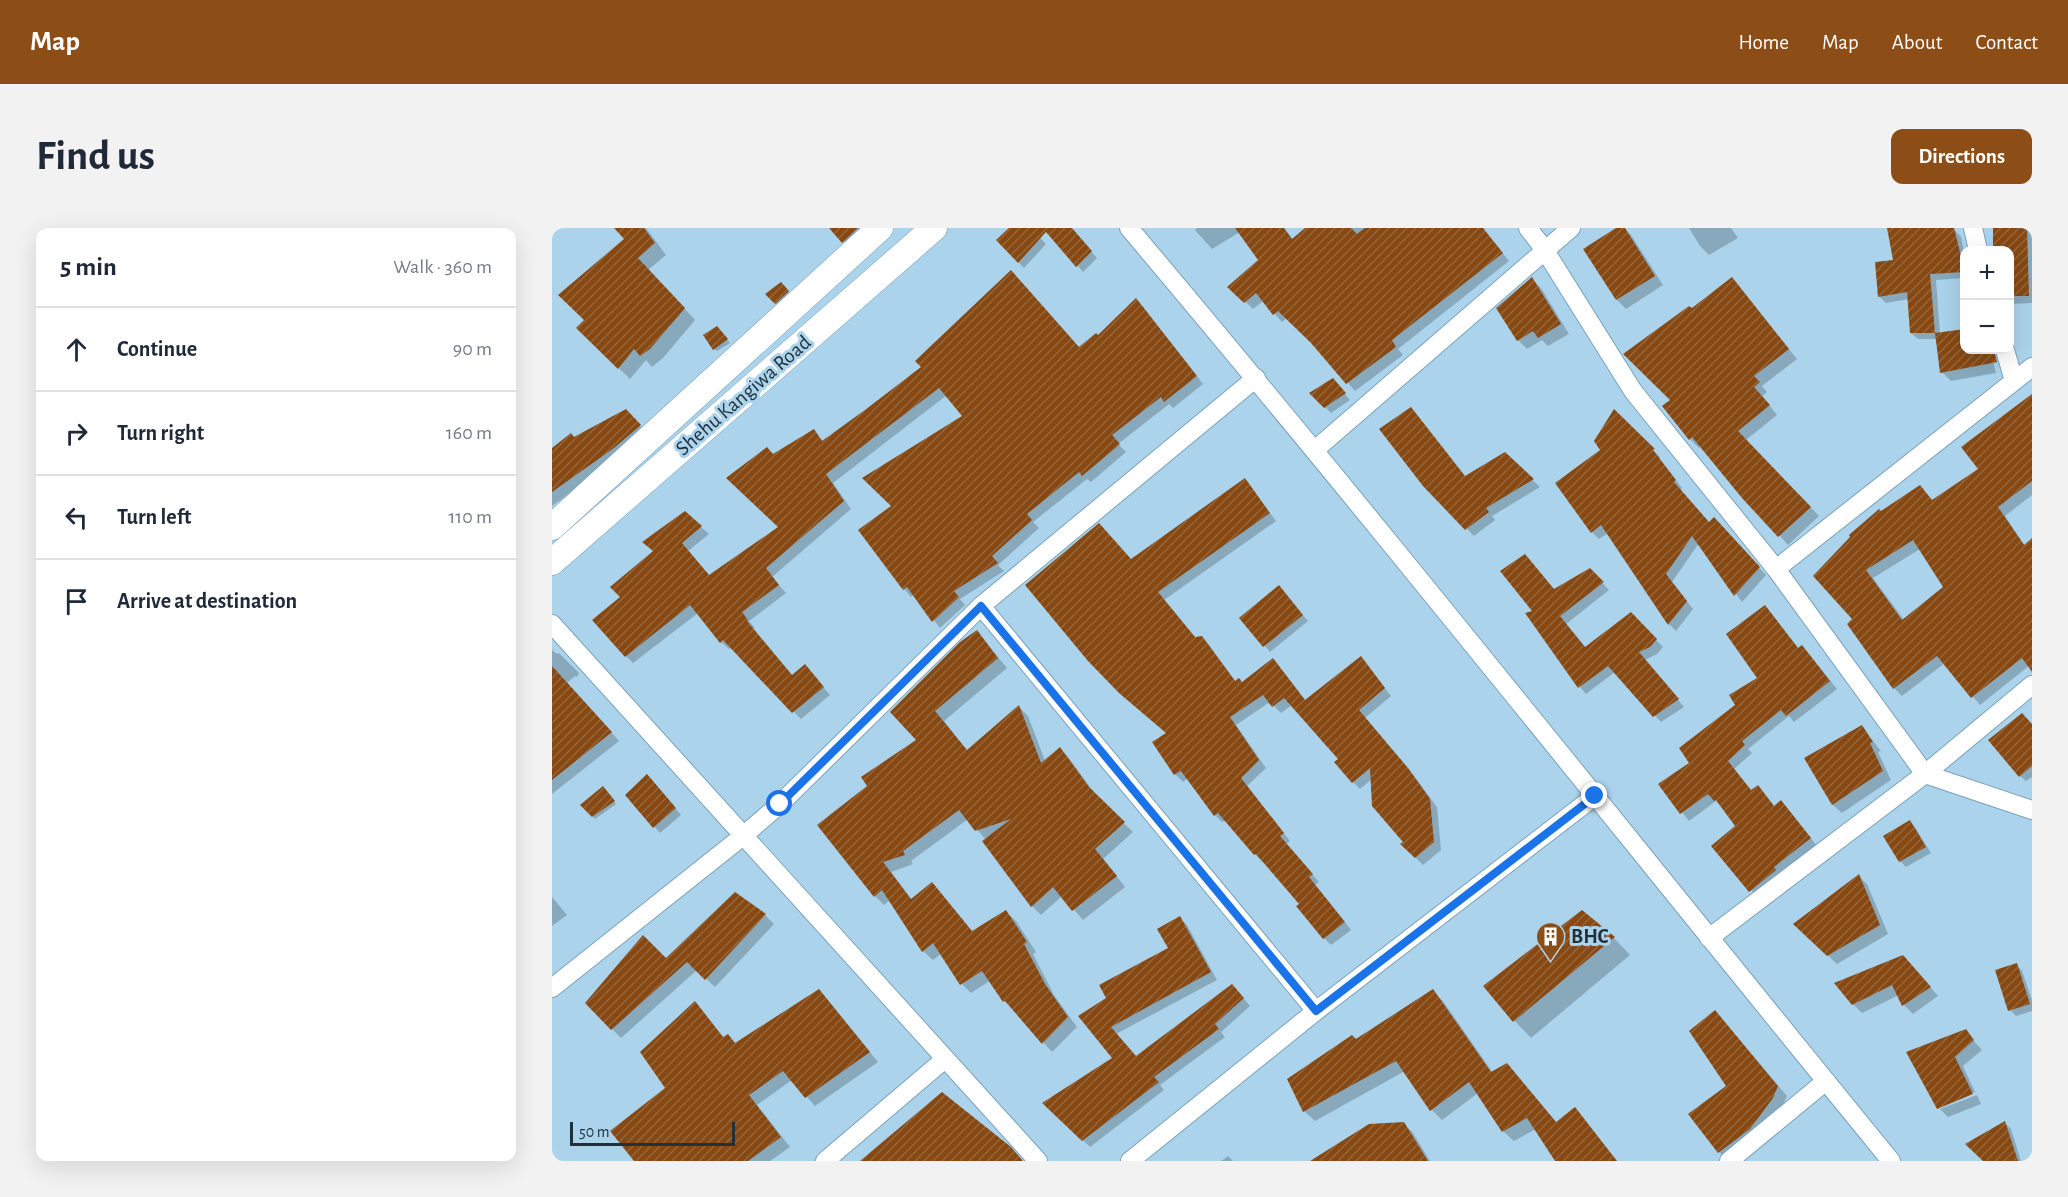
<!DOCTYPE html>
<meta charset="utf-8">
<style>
:root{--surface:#fff;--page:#f2f2f3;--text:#1f2937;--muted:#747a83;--line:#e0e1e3;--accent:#8d4d17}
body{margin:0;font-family:"Alegreya Sans",sans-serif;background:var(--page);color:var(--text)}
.controls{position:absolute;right:18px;top:18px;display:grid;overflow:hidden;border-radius:12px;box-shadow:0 6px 24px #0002}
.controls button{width:54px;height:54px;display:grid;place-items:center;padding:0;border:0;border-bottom:2px solid var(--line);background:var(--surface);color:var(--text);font:30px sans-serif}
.scale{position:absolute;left:18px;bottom:15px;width:165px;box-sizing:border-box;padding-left:6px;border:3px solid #21313b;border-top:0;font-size:16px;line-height:21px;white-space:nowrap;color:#21313b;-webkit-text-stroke:4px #abd3ec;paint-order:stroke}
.stop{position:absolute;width:18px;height:18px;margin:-14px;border:4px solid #1a73e8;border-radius:50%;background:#fff}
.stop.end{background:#1a73e8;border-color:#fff;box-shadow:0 2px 6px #0008}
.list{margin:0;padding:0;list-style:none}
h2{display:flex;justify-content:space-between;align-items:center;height:78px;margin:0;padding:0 24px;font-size:26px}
h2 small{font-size:20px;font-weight:400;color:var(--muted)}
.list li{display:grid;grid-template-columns:39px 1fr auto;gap:18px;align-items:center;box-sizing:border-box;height:84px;padding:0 24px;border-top:2px solid var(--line)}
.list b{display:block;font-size:22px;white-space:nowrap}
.list em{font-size:20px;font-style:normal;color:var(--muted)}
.icon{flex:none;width:33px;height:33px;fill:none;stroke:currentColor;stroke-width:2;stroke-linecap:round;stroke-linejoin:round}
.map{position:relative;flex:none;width:1480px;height:933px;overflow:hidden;border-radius:12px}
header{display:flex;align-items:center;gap:36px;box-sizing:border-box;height:84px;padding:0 30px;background:var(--accent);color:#fff}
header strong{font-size:28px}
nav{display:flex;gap:33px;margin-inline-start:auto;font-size:21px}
.intro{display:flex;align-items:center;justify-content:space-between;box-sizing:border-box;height:144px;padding:0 36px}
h1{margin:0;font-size:42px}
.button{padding:15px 27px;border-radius:12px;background:var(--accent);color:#fff;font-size:21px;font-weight:700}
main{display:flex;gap:36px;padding:0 36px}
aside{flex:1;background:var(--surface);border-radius:12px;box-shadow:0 6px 24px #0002}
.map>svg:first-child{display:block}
.shadow{fill:#0003;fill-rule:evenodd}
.building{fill:url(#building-hatch);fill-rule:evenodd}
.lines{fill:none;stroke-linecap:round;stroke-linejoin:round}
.minor-casing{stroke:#7ba2ba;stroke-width:20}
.secondary-casing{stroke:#7ba2ba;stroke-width:27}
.minor{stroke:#fff;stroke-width:18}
.secondary{stroke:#fff;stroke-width:26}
.route{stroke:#1a73e8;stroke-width:8}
.labels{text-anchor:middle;stroke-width:6;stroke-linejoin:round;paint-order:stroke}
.street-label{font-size:21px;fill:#21313b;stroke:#abd3ec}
.poi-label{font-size:21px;font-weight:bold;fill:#21313b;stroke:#abd3ec;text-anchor:start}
</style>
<header>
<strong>Map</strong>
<nav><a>Home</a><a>Map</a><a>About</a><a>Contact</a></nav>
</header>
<div class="intro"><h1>Find us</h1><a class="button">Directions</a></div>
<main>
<aside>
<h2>5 min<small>Walk · 360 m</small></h2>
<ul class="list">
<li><svg class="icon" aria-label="ahead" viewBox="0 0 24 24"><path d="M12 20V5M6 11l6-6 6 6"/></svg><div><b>Continue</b></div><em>90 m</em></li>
<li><svg class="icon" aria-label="right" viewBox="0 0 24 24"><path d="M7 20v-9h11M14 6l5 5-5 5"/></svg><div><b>Turn right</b></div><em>160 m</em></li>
<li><svg class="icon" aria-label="left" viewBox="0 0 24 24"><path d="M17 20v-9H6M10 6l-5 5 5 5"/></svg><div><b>Turn left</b></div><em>110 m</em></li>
<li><svg class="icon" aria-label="arrive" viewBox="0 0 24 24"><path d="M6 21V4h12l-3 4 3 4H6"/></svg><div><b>Arrive at destination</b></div></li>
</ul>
</aside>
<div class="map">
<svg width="1480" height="933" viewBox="0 0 1480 933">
<defs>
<pattern id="building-hatch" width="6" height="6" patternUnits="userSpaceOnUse" patternTransform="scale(1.5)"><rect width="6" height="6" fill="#874811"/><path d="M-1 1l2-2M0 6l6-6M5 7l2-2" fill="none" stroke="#94663e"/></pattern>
</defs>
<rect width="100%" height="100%" fill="#abd3ec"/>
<!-- shadow -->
<g class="shadow">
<path d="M64,0H94L114,27L96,42L143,92L111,130L100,139L94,132L78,151L26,100L34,93L75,11Z"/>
<path d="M279,0H325L300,22Z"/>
<path d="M459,0H479L494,16L472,40L446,12Z"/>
<path d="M493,0H518L545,30L531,44Z"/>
<path d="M645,0H732L741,12L755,0H934L931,1L957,33L846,121L851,127L803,163L761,115L735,90L730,94L711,73L701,81L678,59L708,33L688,4L660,21L643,2Z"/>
<path d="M1067,0H1072L1079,7L1111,57L1074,81L1065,72L1033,21Z"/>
<path d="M1137,0H1179L1186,10L1157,27L1148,18Z"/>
<path d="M1337,0H1401L1409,9L1412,25V50L1384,52L1388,106L1412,122H1438L1444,145L1399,153L1390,144L1385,111H1366L1359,105L1357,71L1334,75L1328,69L1343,33Z"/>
<path d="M1442,0H1480V75L1458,76V22H1443Z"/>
<path d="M980,51L989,60L1017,106L996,118L990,112L975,121L966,112Z"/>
<path d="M1180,51L1245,131L1210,158L1215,164L1210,168L1225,187L1194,212L1267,288L1236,317L1149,218L1147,220L1138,211L1112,179L1121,173L1139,82Z"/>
<path d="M235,62L241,70L229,80L215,67Z"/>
<path d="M591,79L651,156L621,180L617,176L566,216L574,224L539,254L535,251L481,294L487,300L446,337L452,343L408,371L413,377L388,400L362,367L359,369L352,361L341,279L412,188L395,167L281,255L299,281L220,349L234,365L197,393L203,400L201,401L241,448L260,446L278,467L249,491L180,419L177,421L169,414L146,385L81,435L74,428L70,370L133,285L157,306L136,323L158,348L228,300L221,227L262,203L271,213L371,139L527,121Z"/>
<path d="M168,102L178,115L165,123L162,121Z"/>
<path d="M786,158L798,172L779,185L760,166Z"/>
<path d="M1480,168V267L1453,288L1473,318L1476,315L1480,319V439L1478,437L1428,477L1393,435L1350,468L1342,460L1302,391L1263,348L1329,285L1368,259L1381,273L1428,241L1411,220ZM1368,321L1393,360L1352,392L1321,350Z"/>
<path d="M73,183L96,206L70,228L0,278V222Z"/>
<path d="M1062,184L1108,229L1107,230L1130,260L1128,262L1158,296L1169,298L1214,347L1190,374L1147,315L1120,354L1141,381L1124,403L1117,396L1056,305L1047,311L1040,304L1050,223Z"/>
<path d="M953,226L988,259L940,288L943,292L922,308L873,257L914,249Z"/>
<path d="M693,252L724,293L612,372L643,410L650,409L657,417L684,454L691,455L728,440L754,473L809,430L839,468L813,490L863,549L885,579L889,622L871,637L850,616L853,614L820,551L808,561L801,554L788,531L740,477L729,485L718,474L684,497L714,540L695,558L738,613L734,616L767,654L763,657L799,702L779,717L772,710L749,676L711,633L710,634L703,626L674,592L670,594L663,587L636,550L631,554L623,546L579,332Z"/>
<path d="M1038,342L1057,362L1014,396L1034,420L1079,386L1111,419L1105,426L1093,432L1132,479L1109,494L1063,444L1034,466L1028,459L983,383L1003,363Z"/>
<path d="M732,365L756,393L718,424L689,390Z"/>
<path d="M1213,379L1247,421L1250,419L1257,426L1285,461L1242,494L1237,488L1196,521L1200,525L1182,541L1199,563L1206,559L1223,579L1236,582L1265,618L1206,670L1161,618L1185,598L1170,580L1164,573L1137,593L1108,556L1139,535L1207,451Z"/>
<path d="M425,404L455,440L392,493L416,524L467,479L476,488L493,533L508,521L517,530L546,570L581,604L551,631L573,659L531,692L510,668L489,687L480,678L434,612L416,591L359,633L361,636L339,644L360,672L421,705L454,684L464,693L484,724L481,726L502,767L525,799L500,824L463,782L453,773L439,752L419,765L410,756L390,725L381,732L371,723L338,672L332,677L323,668L317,558L366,512Z"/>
<path d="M0,422L5,426L7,425L27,445L25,449L23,448L15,455L67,513L0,566Z"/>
<path d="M1476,492L1480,497V549L1474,553L1468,548Z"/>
<path d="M1309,498L1329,523L1326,524L1339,552L1290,585L1281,577L1254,531Z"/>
<path d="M101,554L129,587L108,605L75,567Z"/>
<path d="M53,562L64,576L43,591L30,577Z"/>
<path d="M1357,594L1363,599L1379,625L1354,639L1348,633L1333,608Z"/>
<path d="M1306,648L1315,656L1336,706L1285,736L1252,705Z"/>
<path d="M183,666L213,687L222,696L163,759L145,742L69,810L35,775L114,732Z"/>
<path d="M0,669L15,687L0,698Z"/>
<path d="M628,690L635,697L665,752L564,806L585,830L687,765L698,778L669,804L673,809L608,857L612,862L538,919L493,875L562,830L556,771L618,721Z"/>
<path d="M1062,710L1078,727L979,810L962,792Z"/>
<path d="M1465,737L1470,743L1480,772V783L1464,788L1458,782Z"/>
<path d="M1360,738L1386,768L1361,786L1352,777L1347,767L1310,785L1301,776Z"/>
<path d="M267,763L326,834L263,878L240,852L205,877L238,919L218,933H83L115,861L143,775L172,810L184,816Z"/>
<path d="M881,763L891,773L941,845L965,848L1005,895L1023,881L1065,933H1005L984,901L962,913L951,903L926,865L890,892L880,882L853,843L763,893L752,883L804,812Z"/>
<path d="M1163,784L1235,868L1230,879L1176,933L1167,924L1176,858Z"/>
<path d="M1413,803L1430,822L1411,838L1423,864L1388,878V881L1356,825Z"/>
<path d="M1425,867L1429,876L1396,889L1388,881Z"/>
<path d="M1453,895L1459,901L1469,933H1433Z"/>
<path d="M852,896L861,905L878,933H782Z"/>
<path d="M676,928L681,933H669Z"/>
</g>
<!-- building -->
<g class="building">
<path d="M62,0H92L103,15L86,30L133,80L98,121L88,128L82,121L66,141L24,100L32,92L6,67L72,11Z"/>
<path d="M277,0H306L290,15Z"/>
<path d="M457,0H520L540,23L524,39L494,4L466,35L444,12Z"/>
<path d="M683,0H732L740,11L753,0H799L805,6L813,0H931L951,25L840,112L844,119L794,156L759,115L726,83L721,87L704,65L692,75L675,59L706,32Z"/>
<path d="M1064,0H1073L1103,48L1064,72L1031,21Z"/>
<path d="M1335,0H1402L1413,44L1378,46L1383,105H1358L1355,64L1326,69L1323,34L1341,32Z"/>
<path d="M1441,0H1475L1477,68H1458V22H1441Z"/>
<path d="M459,42L527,119L544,105L546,107L584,70L645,148L612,174L609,169L560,207L568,216L530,248L527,244L475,286L480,292L440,328L446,335L402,363L407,369L380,394L355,359L351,362L306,302L339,278L310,250L410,188L387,160L274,246L292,273L214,340L227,357L190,384L196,392L195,393L240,447L253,436L272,459L240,485L171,412L168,415L138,377L73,429L40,392L68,369L58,359L101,323L90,314L133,283L150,298L130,315L157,347L226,299L174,250L215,219L221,226L262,201L270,213L313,182L369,139L363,133Z"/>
<path d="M980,49L1009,96L986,110L981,103L965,113L944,80Z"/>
<path d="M1180,49L1237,121L1202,148L1208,154L1202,159L1218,177L1186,203L1259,279L1226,309L1190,270L1140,209L1137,212L1110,178L1118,172L1071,126L1137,78L1140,80Z"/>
<path d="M229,54L237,63L223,76L213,66Z"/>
<path d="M165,98L176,111L161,122L151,107Z"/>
<path d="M1413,101V122H1442L1445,134L1388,145L1383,105Z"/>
<path d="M781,150L794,165L772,180L757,165Z"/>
<path d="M1480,166V253L1446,279L1472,317L1480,310V444L1470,430L1419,470L1385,428L1341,461L1295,396L1300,391L1261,348L1298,309L1297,307L1327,281L1329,283L1368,257L1380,272L1426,241L1409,219ZM1361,312L1391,359L1350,392L1314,342Z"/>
<path d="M859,179L913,248L953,224L982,251L934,280L937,284L913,302L871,258L827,201Z"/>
<path d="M74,181L89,197L62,220L0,264V220L19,205L22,209Z"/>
<path d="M1062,181L1103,221L1101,222L1124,252L1122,254L1157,294L1162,289L1208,339L1182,368L1140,308L1114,346L1135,373L1116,397L1049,297L1039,305L1003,255L1048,222L1042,213Z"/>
<path d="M693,250L718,285L606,364L643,409L650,408L683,453L687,450L690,454L721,430L753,472L809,428L833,460L807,482L856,540L878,571L882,614L863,630L848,616L851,614L820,578L818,540L800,555L782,534L786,531L732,470L720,479L711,467L678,489L707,532L689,550L732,605L728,608L761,646L757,649L793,694L771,711L744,678L747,676L704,626L702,627L666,585L662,588L629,543L622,547L600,514L614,505L567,465L536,433L473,357L547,295L579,331Z"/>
<path d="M973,326L1002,361L1038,340L1052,354L1008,388L1033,419L1079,384L1105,411L1098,419L1087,424L1127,471L1101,489L1056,438L1026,460L973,385L980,383L948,343Z"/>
<path d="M727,357L751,387L711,419L687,390Z"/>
<path d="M1213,377L1246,420L1250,417L1278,453L1234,488L1229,482L1190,513L1193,517L1176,533L1199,562L1206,557L1222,578L1229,572L1259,610L1222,639L1224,642L1197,664L1159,618L1183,598L1164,572L1162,573L1156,566L1128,586L1106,556L1137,535L1127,520L1183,477L1177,467L1205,450L1174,406Z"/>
<path d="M425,402L446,430L383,483L415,522L467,477L489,535L508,519L537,559L573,594L543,621L565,648L520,683L501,659L479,679L430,613L459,591L423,603L407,582L351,623L353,627L331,634L359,671L380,654L420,703L454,682L475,714L472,716L493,756L516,789L490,816L453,773L451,774L430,743L408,757L381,715L370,724L330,662L322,669L265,597L315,558L309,549L364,512L338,484L408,414Z"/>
<path d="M0,438L60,504L0,552Z"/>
<path d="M1470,485L1480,496V538L1467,549L1436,512Z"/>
<path d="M1310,497L1321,514L1318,515L1331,543L1280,577L1252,530Z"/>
<path d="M95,546L124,580L101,600L73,567Z"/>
<path d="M51,558L63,573L40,589L28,577Z"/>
<path d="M1358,592L1374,619L1347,634L1331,608Z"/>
<path d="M1307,646L1328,697L1275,728L1241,696Z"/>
<path d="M183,664L214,686L153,752L135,734L59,802L33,775L91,707L114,730Z"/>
<path d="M1030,682L1063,709L961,794L931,758Z"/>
<path d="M628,688L659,744L559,799L584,828L680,756L692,770L663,796L667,801L602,849L607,854L530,913L490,875L560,830L526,788L554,770L547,757L616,720L605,701Z"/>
<path d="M1351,727L1379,759L1350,778L1340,757L1300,777L1282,755Z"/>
<path d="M1465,735L1478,776L1456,783L1443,742Z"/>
<path d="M267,761L318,824L253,870L231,843L197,867L229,909L196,933H82L58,903L113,860L88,824L143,773L171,809L176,806L183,815Z"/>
<path d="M881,761L939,844L955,835L1004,894L1023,879L1065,933H1003L975,890L950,904L917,854L878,883L844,833L751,884L735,851L800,807L804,811Z"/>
<path d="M1163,782L1226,858L1221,870L1198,901L1166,925L1136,886L1174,858L1137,803Z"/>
<path d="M1414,801L1422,812L1403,829L1421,866L1385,881L1354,824Z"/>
<path d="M390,864L459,919L471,933H308Z"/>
<path d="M1453,893L1466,933H1431L1413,916Z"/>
<path d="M852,894L876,933H758L817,896Z"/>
</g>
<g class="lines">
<defs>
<g id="minor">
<path d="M577,0C836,307 1085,622 1339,933"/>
<path d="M976,0L992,21L1081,163L1224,341L1373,546L1480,582"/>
<path d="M1421,0L1426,22"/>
<path d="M1453,122L1462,153"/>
<path d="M764,221L1019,0"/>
<path d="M1224,341L1480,139"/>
<path d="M429,378L764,783"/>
<path d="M0,396L486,933"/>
<path d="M1157,710L1373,546L1480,457"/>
<path d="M0,760L191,608L228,576L429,378L704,150"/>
<path d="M273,933L393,831"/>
<path d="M578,933L764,783L1043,568"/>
<path d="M1177,933L1274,853"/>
</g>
<g id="secondary">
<path d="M0,299L328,0"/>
<path d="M0,334L382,0"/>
</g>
</defs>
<!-- minor casing -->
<use href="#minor" class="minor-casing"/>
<!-- secondary casing -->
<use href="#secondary" class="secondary-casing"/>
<!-- minor -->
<use href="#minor" class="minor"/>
<!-- secondary -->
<use href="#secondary" class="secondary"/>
</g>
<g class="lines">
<!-- route -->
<path class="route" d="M228,576L429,378L764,783L1043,568"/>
</g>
<!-- icons -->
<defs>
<symbol id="building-pin" viewBox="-11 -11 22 30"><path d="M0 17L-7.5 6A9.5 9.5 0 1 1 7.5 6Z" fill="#8d4d17" stroke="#abd3ec"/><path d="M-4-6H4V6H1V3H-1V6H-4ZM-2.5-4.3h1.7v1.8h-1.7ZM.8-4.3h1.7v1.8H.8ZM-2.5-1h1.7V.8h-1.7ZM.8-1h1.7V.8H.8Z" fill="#fff"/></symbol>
</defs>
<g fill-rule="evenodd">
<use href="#building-pin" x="982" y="692" width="33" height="45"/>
</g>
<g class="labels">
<!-- street labels -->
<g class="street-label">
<text transform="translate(191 167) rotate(-41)" y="7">Shehu Kangiwa Road</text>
</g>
<!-- poi labels -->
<g class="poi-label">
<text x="1019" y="715">BHC</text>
</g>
</g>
</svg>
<div class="controls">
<button>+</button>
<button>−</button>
</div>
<div class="scale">50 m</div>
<div class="stop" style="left:228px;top:576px"></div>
<div class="stop end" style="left:1043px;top:568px"></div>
</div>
</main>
